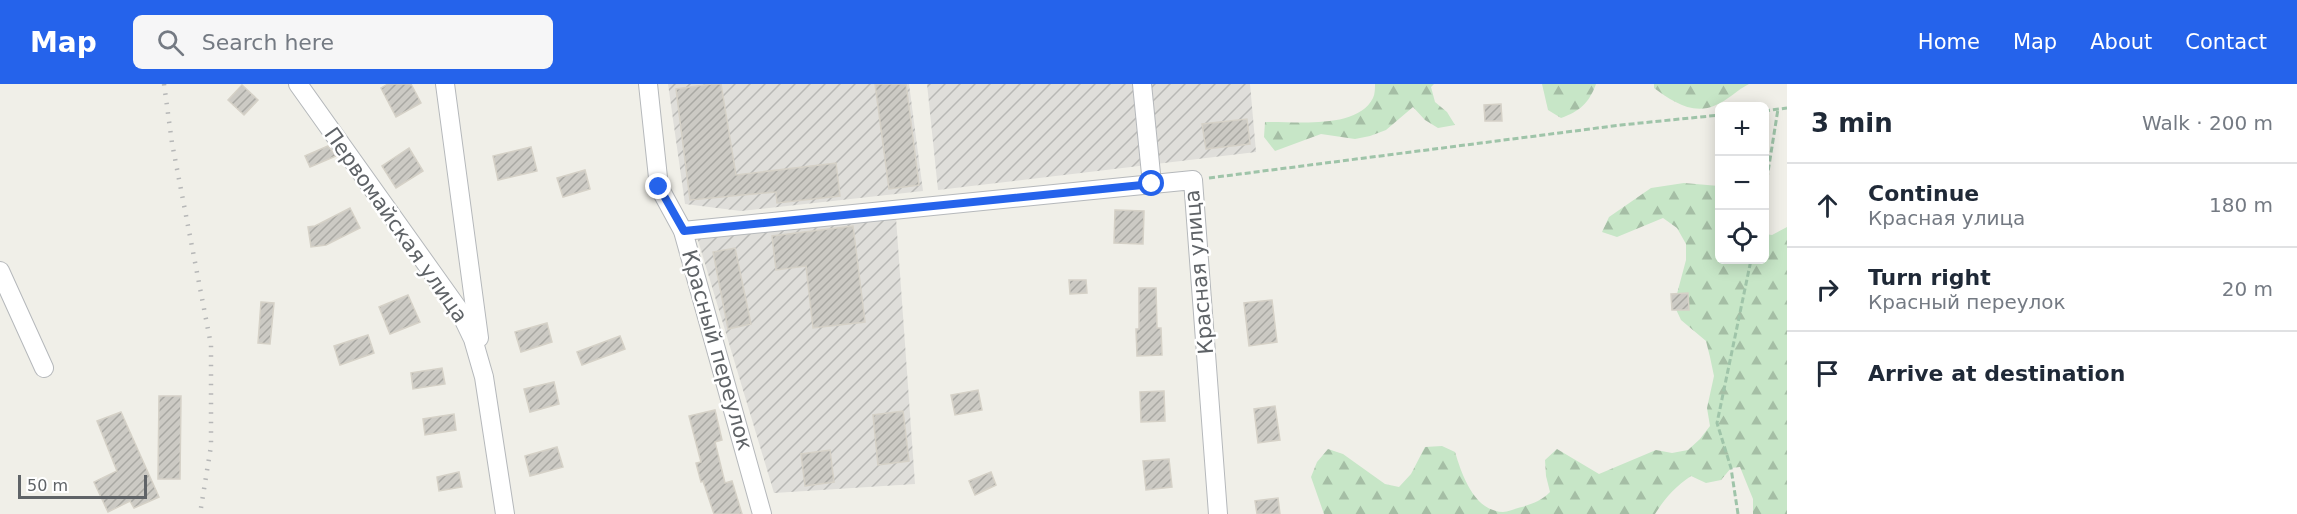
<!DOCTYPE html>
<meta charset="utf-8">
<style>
:root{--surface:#fff;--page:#f6f6f7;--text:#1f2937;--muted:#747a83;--line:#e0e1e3;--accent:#2563eb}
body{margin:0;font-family:"DejaVu Sans",sans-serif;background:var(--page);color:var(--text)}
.controls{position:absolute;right:18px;top:18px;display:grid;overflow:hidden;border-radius:9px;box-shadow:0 3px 15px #0003}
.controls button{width:54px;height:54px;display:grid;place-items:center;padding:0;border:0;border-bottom:2px solid var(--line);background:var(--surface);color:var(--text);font:30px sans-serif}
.scale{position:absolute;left:18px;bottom:15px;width:129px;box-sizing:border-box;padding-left:6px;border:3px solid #5f6367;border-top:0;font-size:16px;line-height:21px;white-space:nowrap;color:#5f6367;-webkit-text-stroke:4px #fff;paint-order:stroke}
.stop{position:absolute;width:18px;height:18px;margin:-14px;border:4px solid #2563eb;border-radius:50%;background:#fff}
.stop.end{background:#2563eb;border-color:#fff;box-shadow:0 2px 6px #0008}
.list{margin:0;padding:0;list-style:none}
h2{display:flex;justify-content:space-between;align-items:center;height:78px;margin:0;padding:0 24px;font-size:26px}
h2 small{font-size:20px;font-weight:400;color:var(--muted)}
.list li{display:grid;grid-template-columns:39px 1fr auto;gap:18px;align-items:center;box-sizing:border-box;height:84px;padding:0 24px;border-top:2px solid var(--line)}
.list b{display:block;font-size:22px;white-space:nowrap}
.list p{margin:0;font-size:20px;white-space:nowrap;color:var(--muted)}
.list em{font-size:20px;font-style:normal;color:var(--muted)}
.icon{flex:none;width:33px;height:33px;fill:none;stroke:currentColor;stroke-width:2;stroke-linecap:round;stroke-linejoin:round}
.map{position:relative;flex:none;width:1787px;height:430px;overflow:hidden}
header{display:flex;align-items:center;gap:36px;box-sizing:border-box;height:84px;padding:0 30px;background:var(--accent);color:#fff}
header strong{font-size:28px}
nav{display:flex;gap:33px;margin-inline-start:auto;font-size:21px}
.search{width:420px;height:54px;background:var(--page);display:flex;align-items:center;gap:15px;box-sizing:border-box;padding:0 21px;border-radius:9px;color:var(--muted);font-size:22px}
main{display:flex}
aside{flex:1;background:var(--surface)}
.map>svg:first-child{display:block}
.industrial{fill:url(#industrial-furrows)}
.forest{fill:url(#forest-firs)}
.building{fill:url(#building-hatch);stroke:#d5d1c7;stroke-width:1.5}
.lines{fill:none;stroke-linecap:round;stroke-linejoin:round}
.minor-casing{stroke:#b5b8bb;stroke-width:20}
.path{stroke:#9fc4a9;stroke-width:3;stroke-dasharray:6 3;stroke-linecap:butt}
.minor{stroke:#fff;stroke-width:18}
.rail{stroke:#b6b7b7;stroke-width:4.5;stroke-dasharray:1.5 8;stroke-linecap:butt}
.route{stroke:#2563eb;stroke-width:8}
.labels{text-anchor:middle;stroke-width:5;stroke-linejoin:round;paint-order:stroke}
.street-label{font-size:21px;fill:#5f6367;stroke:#fff}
</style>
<header>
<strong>Map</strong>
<div class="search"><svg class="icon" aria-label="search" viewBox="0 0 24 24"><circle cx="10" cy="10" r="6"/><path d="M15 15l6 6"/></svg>Search here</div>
<nav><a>Home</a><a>Map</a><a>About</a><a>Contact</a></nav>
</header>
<main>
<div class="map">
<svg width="1787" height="430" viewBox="0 0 1787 430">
<defs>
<pattern id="industrial-furrows" width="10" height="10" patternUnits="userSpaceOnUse" patternTransform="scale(1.5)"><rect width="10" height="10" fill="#dfdeda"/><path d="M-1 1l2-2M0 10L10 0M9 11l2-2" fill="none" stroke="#b8b8b5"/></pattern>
<pattern id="forest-firs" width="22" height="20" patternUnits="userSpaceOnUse" patternTransform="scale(1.5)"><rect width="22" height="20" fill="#c7e6c7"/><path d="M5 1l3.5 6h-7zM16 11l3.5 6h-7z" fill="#a5bea5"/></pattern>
<pattern id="building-hatch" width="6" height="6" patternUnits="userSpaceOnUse" patternTransform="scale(1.5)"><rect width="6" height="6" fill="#cccac4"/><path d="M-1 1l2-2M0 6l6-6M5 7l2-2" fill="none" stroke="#a9a8a3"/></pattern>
</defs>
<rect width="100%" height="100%" fill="#f0efe8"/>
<!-- industrial -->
<g class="industrial">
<path d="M668,0H909L923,107L741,127L685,120Z"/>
<path d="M927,0H1250L1256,68L938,106Z"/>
<path d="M896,134L915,400L774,409L697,153Z"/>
</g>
<!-- forest -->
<g class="forest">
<path d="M1375,0H1434L1431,3L1435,18L1447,28L1455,41L1438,44L1425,36L1413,23L1386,46L1370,52L1355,55L1321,50L1275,67L1264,53L1265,38C1295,37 1357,46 1373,14C1375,10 1375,4 1375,0Z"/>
<path d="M1542,0H1596C1589,19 1580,27 1561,34L1548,26Z"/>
<path d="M1654,0H1749C1737,6 1728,16 1716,21C1693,32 1672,17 1654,4Z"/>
<path d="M1684,99L1719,102L1720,176H1764L1765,150L1772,151L1787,143V430H1753V415L1740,383L1731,384L1721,396L1706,399L1691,392C1675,403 1665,414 1655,430H1324L1311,393L1317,378L1328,365L1343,370L1385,400L1399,403L1411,390L1425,363L1442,362L1455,368C1462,391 1474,427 1503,428C1509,428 1516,424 1522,423C1534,419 1541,417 1550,408L1546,392L1545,376L1557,365L1599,390L1656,366L1672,369L1688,366L1700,355L1710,342L1707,324L1714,292L1710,273L1706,257L1681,236L1674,221L1686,176V160L1677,144L1663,134L1617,153L1602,148L1609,133L1651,104Z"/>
</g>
<!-- building -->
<g class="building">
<path d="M388,0H411L421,19L396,33L381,4Z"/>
<path d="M712,0H721L736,91L836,79L840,112L777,119L776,108L690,116L676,5Z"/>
<path d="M875,0H906L919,101L889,105Z"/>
<path d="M242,1L258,16L244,31L228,16Z"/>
<path d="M1501,20L1502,37H1485L1484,21Z"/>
<path d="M1247,35L1250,60L1206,65L1202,40Z"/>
<path d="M328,62L336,72L310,83L305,72Z"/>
<path d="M531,63L537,87L498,96L493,72Z"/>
<path d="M409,64L423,87L396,104L382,82Z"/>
<path d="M585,86L590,105L563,113L557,94Z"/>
<path d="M350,124L360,144L326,161L311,163L308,143L315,142Z"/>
<path d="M1115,126L1144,127L1143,160L1114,159Z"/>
<path d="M853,142L865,238L813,244L806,182L776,186L772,152Z"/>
<path d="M735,164L751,240L728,245L713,168Z"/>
<path d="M1069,196H1086L1087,209L1070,210Z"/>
<path d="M1139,204H1156L1157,244H1161L1162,271L1137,272L1136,245H1139Z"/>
<path d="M1688,209L1689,226H1672L1671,210Z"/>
<path d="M408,211L420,238L390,250L379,223Z"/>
<path d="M1272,216L1277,258L1249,262L1244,219Z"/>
<path d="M261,218L274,219L270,260L258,259Z"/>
<path d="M547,239L552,258L521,268L515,248Z"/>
<path d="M368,251L374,269L340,281L334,262Z"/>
<path d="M620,252L625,265L582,281L577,268Z"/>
<path d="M442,284L445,300L413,305L411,289Z"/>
<path d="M554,298L559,320L530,328L524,305Z"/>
<path d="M978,306L982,326L955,331L951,311Z"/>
<path d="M1164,307L1165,337L1141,338L1140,308Z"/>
<path d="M159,312H181L180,395H158Z"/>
<path d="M1275,322L1280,356L1258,359L1254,325Z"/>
<path d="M715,326L722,356L715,358L725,399L732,397L742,430H714L703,397L701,398L696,379L701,378L689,332Z"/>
<path d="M903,327L909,377L878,381L873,331Z"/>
<path d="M121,328L159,413L134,424L130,417L108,428L94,398L117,387L97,337Z"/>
<path d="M454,330L456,346L425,351L423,335Z"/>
<path d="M557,363L563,383L530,392L525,372Z"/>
<path d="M830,366L834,398L805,402L801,370Z"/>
<path d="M1169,375L1172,403L1146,406L1143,377Z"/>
<path d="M459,388L462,403L439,407L437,393Z"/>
<path d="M991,388L996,401L975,411L969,397Z"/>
<path d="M1278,414L1280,430H1257L1255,417Z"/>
</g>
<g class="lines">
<defs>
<g id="minor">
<path d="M298,0L459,226L473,255L484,293L505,430"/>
<path d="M445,0L479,254"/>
<path d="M648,0L659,103L683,147L762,430"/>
<path d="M1142,0L1152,100"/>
<path d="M683,147L1193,96L1218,430"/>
<path d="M0,187L44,284"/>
</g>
</defs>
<!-- minor casing -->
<use href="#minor" class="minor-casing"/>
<!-- path -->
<g class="path">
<path d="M1764,27L1787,24"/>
<path d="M1209,94L1621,41L1720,31"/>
<path d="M1764,113L1778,25"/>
<path d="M1738,430L1731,384L1717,339L1751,176"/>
</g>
<!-- minor -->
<use href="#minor" class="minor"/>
<!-- rail -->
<path class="rail" d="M164,0L172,59L211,261V362L200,430"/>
</g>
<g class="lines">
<!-- route -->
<path class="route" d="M659,103L684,147L1152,100"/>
</g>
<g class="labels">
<!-- street labels -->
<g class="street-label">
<text transform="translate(396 141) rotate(55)" y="7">Первомайская улица</text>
<text transform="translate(1199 188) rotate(-95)" y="7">Красная улица</text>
<text transform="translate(717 266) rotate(74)" y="7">Красный переулок</text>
</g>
</g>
</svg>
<div class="controls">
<button>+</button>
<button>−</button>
<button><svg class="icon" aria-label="locate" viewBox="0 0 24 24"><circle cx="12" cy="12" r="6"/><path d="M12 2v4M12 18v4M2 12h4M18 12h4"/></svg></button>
</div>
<div class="scale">50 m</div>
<div class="stop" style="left:1152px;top:100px"></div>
<div class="stop end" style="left:659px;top:103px"></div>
</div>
<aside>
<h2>3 min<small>Walk · 200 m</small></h2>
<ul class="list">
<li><svg class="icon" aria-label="ahead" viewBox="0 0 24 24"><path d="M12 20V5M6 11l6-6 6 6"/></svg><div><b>Continue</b><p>Красная улица</p></div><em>180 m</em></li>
<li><svg class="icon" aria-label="right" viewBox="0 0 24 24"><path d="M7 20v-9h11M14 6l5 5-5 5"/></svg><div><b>Turn right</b><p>Красный переулок</p></div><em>20 m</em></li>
<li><svg class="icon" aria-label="arrive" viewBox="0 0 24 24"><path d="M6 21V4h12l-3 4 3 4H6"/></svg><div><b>Arrive at destination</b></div></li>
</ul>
</aside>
</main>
